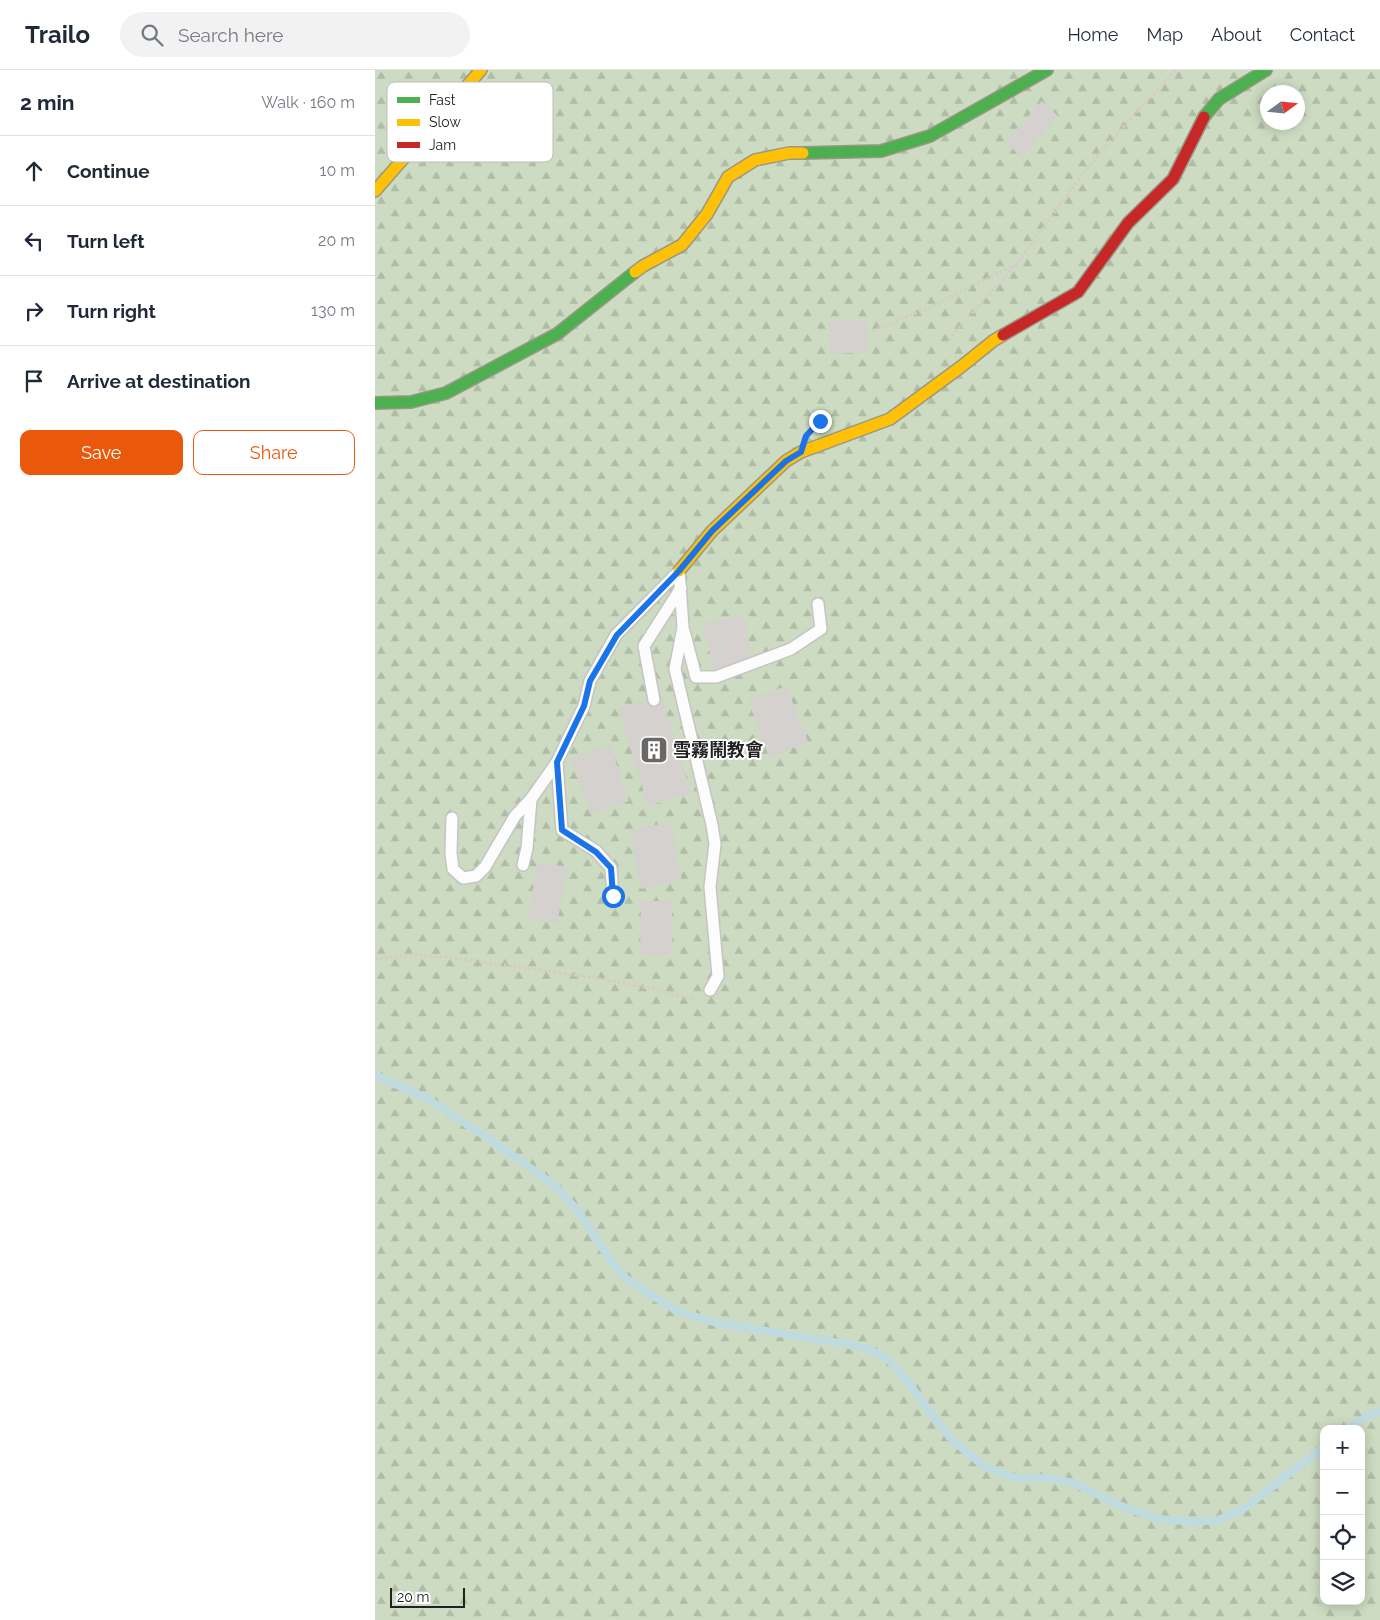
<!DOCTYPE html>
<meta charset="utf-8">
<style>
:root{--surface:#fff;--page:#f2f2f3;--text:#1f2937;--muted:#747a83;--line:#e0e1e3;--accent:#ea580c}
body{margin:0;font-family:Raleway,"Noto Sans TC",sans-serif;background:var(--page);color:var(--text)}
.controls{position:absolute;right:15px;bottom:15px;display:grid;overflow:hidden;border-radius:10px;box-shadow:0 2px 12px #0003}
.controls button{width:45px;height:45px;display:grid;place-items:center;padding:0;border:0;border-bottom:1px solid var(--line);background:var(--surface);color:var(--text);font:25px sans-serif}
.compass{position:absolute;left:885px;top:15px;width:45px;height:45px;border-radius:50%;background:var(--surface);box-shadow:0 2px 12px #0003;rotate:75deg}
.scale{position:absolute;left:15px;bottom:12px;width:75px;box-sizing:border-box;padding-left:5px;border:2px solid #212121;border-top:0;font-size:14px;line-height:18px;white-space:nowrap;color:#212121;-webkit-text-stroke:4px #fff;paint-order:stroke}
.stop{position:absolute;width:15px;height:15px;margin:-11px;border:4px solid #1a73e8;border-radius:50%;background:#fff}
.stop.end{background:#1a73e8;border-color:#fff;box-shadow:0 1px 5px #0008}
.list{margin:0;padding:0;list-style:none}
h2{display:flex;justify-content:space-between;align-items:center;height:65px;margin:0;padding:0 20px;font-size:21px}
h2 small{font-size:16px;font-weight:400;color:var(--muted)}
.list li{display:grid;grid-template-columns:32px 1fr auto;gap:15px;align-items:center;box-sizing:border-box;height:70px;padding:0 20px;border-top:1px solid var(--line)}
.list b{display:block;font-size:19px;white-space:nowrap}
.list em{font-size:16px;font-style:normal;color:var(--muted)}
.actions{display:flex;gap:10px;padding:15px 20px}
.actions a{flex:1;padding:11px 0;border:1px solid var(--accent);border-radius:10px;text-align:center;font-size:18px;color:var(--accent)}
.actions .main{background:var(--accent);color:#fff}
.icon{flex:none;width:28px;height:28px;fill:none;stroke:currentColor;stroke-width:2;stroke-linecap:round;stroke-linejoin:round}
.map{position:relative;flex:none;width:1005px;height:1550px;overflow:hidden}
header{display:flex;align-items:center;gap:30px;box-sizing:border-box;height:70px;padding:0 25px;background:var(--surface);border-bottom:1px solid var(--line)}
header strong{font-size:24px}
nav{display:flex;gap:28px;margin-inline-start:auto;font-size:18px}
.search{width:350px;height:45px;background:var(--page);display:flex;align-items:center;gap:12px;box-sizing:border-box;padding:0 18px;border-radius:28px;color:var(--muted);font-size:19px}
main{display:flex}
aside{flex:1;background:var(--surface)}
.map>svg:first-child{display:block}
.forest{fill:url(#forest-firs);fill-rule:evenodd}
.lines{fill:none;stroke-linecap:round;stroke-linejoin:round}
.stream{stroke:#c0dbe0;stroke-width:8}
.building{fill:#d4d1cf}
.lane-casing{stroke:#c5c4c2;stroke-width:14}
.fast-casing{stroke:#989883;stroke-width:14}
.slow-casing{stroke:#989883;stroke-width:14}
.jam-casing{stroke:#989883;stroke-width:14}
.path{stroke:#d7cac9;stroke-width:3;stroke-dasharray:2.5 2.5;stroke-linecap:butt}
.lane{stroke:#fdfcfc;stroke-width:11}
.fast{stroke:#4caf50;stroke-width:11}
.slow{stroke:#ffc107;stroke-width:11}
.jam{stroke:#c62828;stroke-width:11}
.route{stroke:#1a73e8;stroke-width:6}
.labels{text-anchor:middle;stroke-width:4;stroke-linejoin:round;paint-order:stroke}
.poi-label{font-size:18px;font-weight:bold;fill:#212121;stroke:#fff;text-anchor:start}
.key{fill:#fff;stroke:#bcbcbc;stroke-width:1}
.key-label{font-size:14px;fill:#212121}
</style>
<header>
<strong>Trailo</strong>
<div class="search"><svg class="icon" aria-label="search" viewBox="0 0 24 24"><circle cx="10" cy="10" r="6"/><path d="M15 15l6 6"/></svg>Search here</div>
<nav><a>Home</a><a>Map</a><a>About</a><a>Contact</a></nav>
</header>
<main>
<aside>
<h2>2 min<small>Walk · 160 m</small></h2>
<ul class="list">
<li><svg class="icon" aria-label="ahead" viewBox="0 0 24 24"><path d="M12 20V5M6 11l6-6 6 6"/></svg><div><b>Continue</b></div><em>10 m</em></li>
<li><svg class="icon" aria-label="left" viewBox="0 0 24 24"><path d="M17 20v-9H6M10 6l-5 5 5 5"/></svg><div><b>Turn left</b></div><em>20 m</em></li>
<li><svg class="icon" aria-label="right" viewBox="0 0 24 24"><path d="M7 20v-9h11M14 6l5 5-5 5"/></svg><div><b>Turn right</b></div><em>130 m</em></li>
<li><svg class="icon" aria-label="arrive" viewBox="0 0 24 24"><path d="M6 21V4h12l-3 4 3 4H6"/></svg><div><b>Arrive at destination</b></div></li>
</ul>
<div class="actions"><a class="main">Save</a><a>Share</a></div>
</aside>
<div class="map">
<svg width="1005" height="1550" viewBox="0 0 1005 1550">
<defs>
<pattern id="forest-firs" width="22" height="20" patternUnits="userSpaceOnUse" patternTransform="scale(1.25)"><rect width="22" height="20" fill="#ccdbc1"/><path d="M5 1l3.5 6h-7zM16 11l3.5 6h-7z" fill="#afbca6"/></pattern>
</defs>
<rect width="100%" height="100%" fill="#efedea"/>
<!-- forest -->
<path class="forest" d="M0,0H1005V1550H0ZM892,22H922V52H892ZM949,1359H986V1531H949Z"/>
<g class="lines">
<!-- stream -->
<g class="stream">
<path d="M0,1005L53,1029L122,1074L180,1116L203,1141L234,1188L250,1208L302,1241L342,1253L471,1274L496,1280L514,1290L527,1305L577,1370L610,1397L641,1408H672L699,1413L746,1436L784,1449L821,1452L843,1450L867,1440L949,1377"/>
<path d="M973,1359L993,1346L1005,1341"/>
</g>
</g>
<!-- building -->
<g class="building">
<path d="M667,31L683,46L646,87L630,72Z"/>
<path d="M491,250L493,282L455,284L454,251Z"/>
<path d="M368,545L379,594L339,603L328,554Z"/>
<path d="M411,616L433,672L394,687L373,630Z"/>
<path d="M286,625L316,723L273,736L243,638Z"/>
<path d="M235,674L254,731L215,744L196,688Z"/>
<path d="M295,752L307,811L266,819L255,760Z"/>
<path d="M163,792L193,797L182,854L152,848Z"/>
<path d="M266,831H297V885H265Z"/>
</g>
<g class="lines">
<defs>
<g id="lane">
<path d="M304,501L308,557L300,599L337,755L340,774L335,817L343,906L335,920"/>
<path d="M309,561L321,607H341L416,579L446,559L443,534"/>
<path d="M279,630L269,576L306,518"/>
<path d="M182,692L187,760L221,781L236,798L238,826"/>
<path d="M77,748L76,783L78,799L88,808L101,806L110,797L140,746L156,729L182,692L209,636L215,611L241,565L304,501"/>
<path d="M148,795L152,778L156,729"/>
</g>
<g id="fast">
<path d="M829,47L844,29L891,0"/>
<path d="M428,83L506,81L555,66L672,0"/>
<path d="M0,333L36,332L71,323L182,264L260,202"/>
</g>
<g id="slow">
<path d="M0,121L106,0"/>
<path d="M260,202L268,196L307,175L332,144L353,107L380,90L414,83H428"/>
<path d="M304,501L337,461L411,391L426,382L515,349L587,296L618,271L628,265"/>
</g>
<path id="jam" d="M628,265L703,222L753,153L798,109L829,47"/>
</defs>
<!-- lane casing -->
<use href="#lane" class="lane-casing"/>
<!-- fast casing -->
<use href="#fast" class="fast-casing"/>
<!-- slow casing -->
<use href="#slow" class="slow-casing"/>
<!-- jam casing -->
<use href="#jam" class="jam-casing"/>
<!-- path -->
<g class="path">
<path d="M498,261L556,237L640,195"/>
<path d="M570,273L643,193L694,122L726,81L801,0"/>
<path d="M0,889L41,884L101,891L227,909L288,921L311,928H319"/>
</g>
<!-- lane -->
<use href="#lane" class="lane"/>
<!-- fast -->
<use href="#fast" class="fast"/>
<!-- slow -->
<use href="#slow" class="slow"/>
<!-- jam -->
<use href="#jam" class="jam"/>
</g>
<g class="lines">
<!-- route -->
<path class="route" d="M238,826L236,798L221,782L187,760L182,692L209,636L215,611L242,565L304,501L337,461L411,391L426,382L431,366L445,351"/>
</g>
<!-- icons -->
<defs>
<symbol id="building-square" viewBox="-11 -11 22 22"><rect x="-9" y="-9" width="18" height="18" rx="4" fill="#696867" stroke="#fff"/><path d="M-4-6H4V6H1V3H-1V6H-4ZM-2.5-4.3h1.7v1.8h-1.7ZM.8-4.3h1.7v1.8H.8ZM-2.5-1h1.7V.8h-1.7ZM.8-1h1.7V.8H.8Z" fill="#fff"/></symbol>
</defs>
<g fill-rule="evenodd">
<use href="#building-square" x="263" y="664" width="32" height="32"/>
</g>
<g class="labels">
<!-- poi labels -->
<g class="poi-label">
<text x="298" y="686">雪霧鬧教會</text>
</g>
</g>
<!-- legend -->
<rect x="12" y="12" width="166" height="80" rx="8" class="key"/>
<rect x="22" y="27" width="23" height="6" fill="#4caf50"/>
<rect x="22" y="49" width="23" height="7" fill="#ffc107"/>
<rect x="22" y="72" width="23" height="6" fill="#c62828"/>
<g class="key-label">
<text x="54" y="35">Fast</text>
<text x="54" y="57">Slow</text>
<text x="54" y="80">Jam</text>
</g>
</svg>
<div class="controls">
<button>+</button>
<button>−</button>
<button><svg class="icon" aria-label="locate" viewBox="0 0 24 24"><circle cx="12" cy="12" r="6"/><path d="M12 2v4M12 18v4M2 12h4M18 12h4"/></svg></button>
<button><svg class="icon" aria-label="layers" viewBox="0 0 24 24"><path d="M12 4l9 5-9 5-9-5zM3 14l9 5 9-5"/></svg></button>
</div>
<svg class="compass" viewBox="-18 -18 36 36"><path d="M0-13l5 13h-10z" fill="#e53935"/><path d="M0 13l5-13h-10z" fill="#747a83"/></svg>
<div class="scale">20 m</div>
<div class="stop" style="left:238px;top:826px"></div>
<div class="stop end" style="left:445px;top:351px"></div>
</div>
</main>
